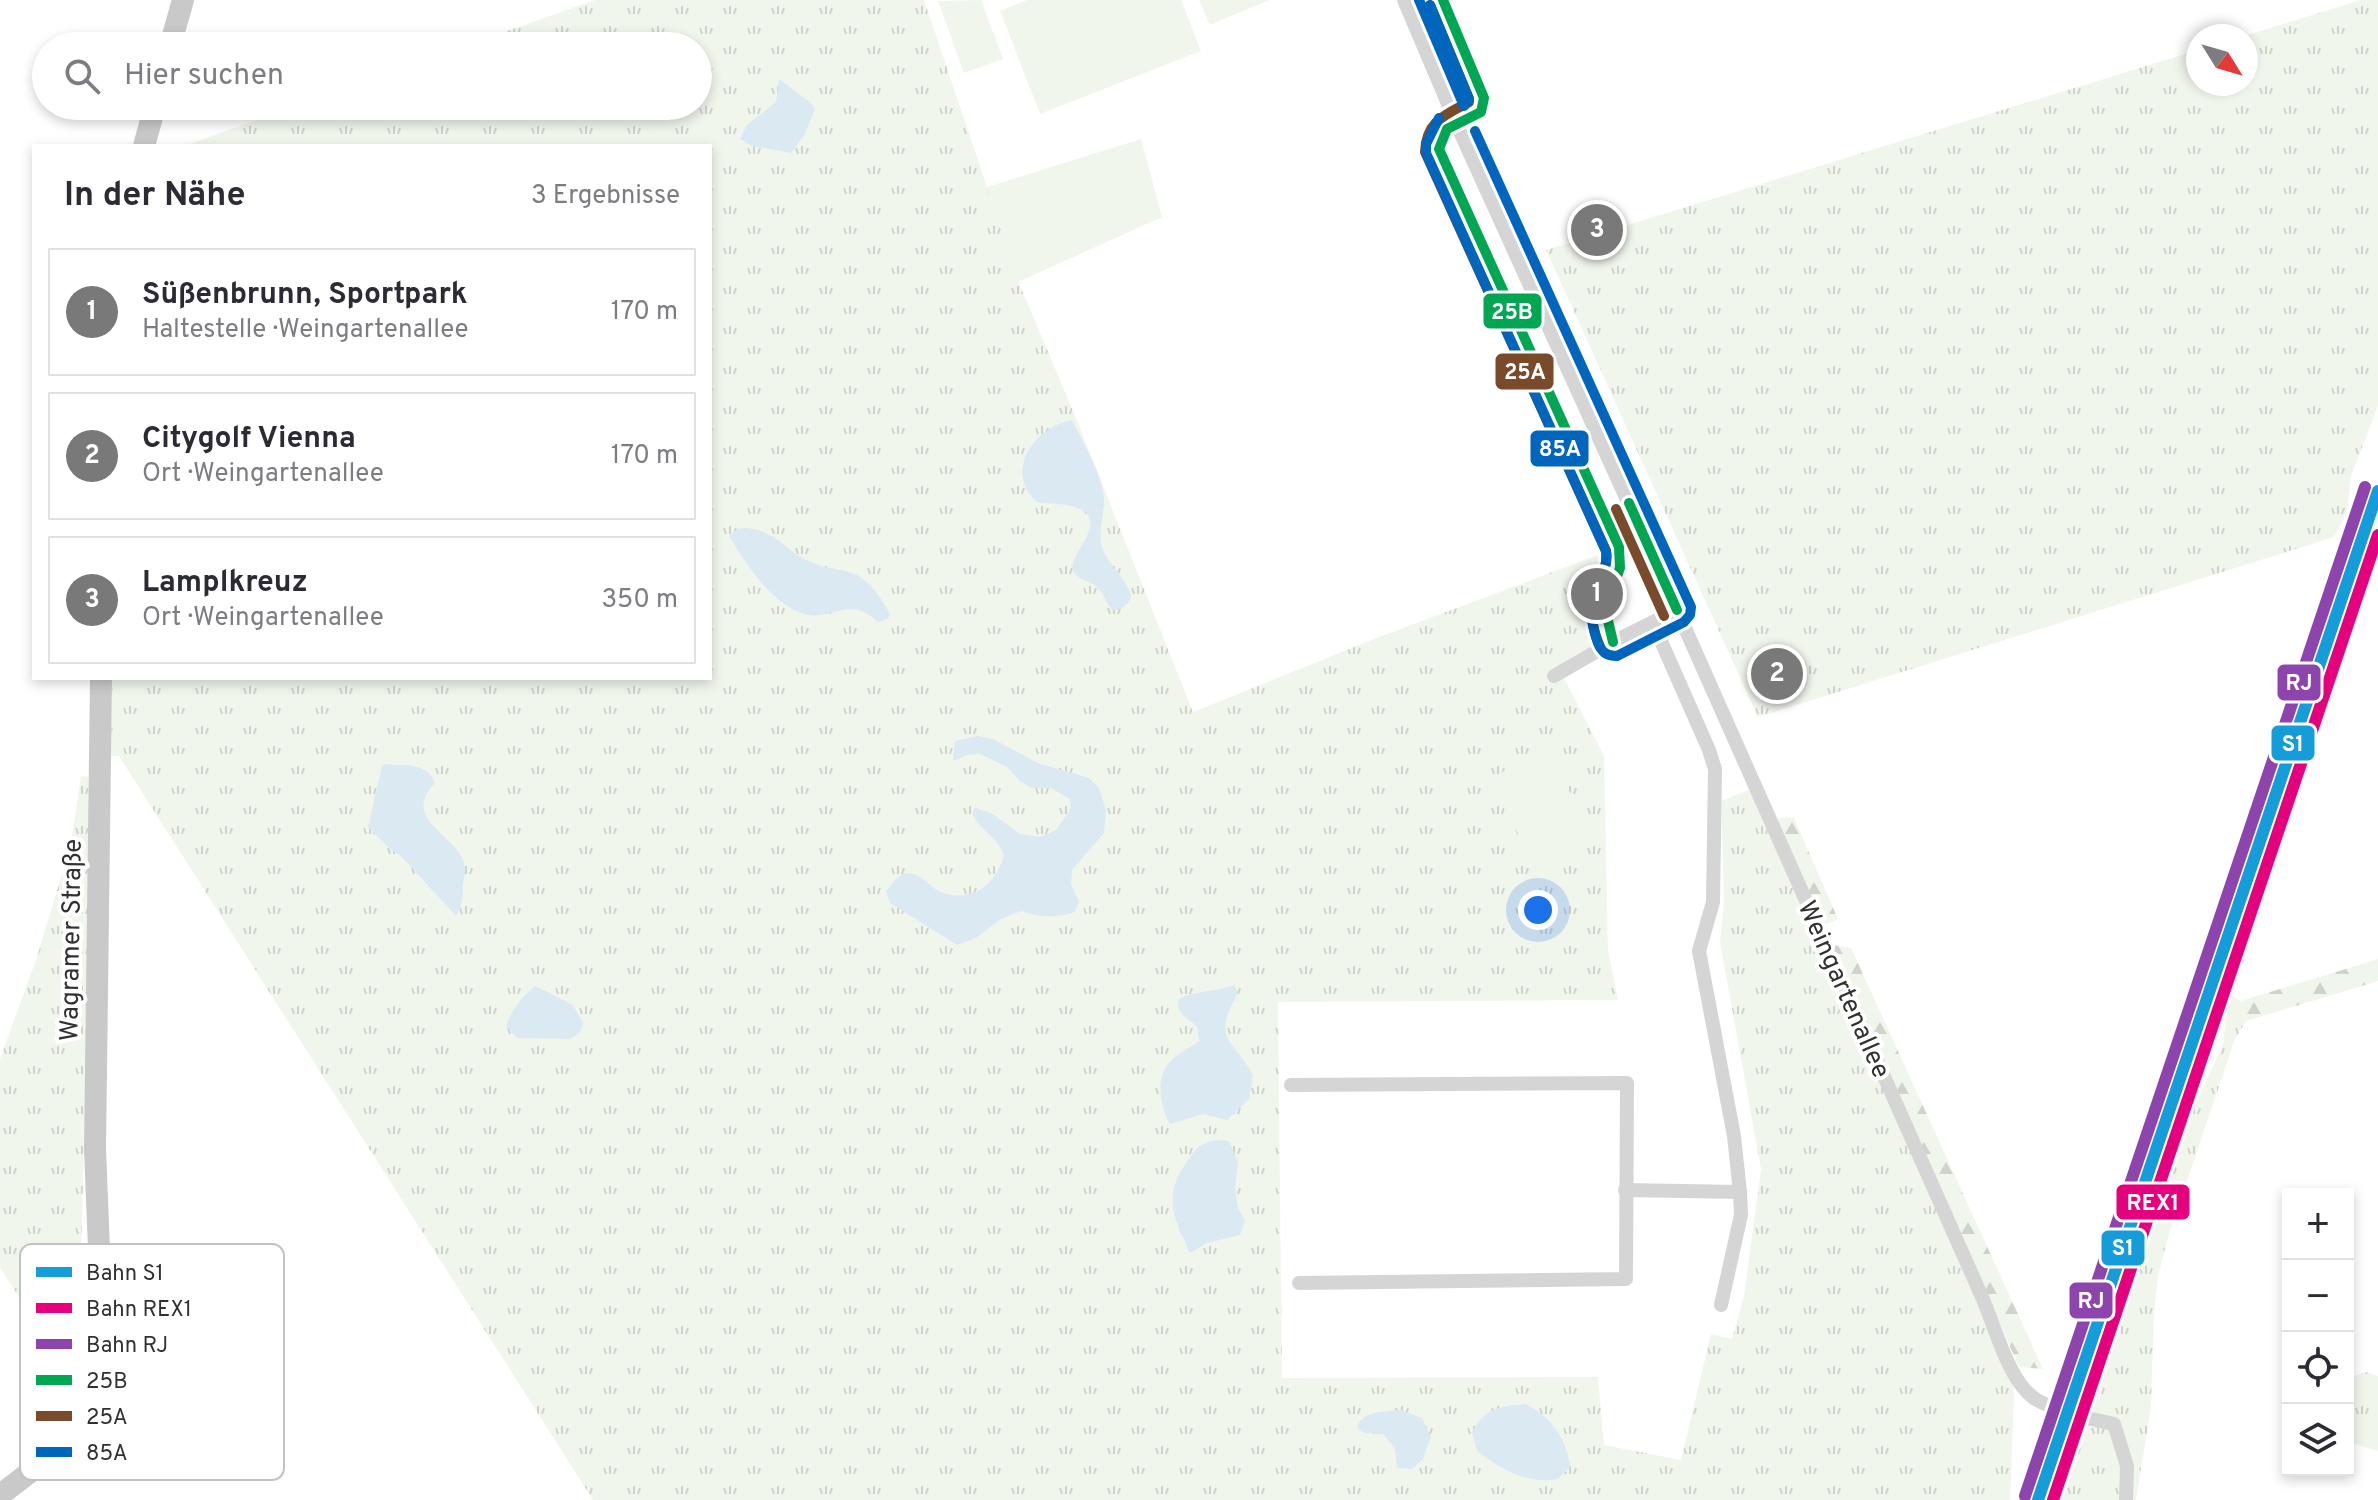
<!DOCTYPE html>
<html lang="de">
<meta charset="utf-8">
<style>
:root{--surface:#fff;--page:#f2f2f3;--text:#2b2b33;--muted:#7c7c81;--line:#e1e1e2;--accent:#797979}
body{margin:0;font-family:Overpass,sans-serif;background:var(--page);color:var(--text)}
.controls{position:absolute;right:24px;bottom:24px;display:grid;overflow:hidden;border-radius:0px;box-shadow:0 4px 12px #0003}
.controls button{width:72px;height:72px;display:grid;place-items:center;padding:0;border:0;border-bottom:2px solid var(--line);background:var(--surface);color:var(--text);font:40px sans-serif}
.compass{position:absolute;left:2186px;top:24px;width:72px;height:72px;border-radius:50%;background:var(--surface);box-shadow:0 4px 12px #0003;rotate:127deg}
.you{position:absolute;left:1538px;top:910px;width:28px;height:28px;margin:-20px;border:6px solid #fff;border-radius:50%;background:#1a73e8;box-shadow:0 0 0 12px #1a73e833}
.badge{display:grid;place-items:center;width:52px;height:52px;border-radius:50%;background:var(--accent);color:#fff;font-size:26px;font-weight:700}
.pin{position:absolute;translate:-50% -50%;border:4px solid #fff;box-shadow:0 2px 8px #0006}
.list{margin:0;padding:0;list-style:none}
h2{display:flex;justify-content:space-between;align-items:center;height:104px;margin:0;padding:0 32px;font-size:34px}
h2 small{font-size:26px;font-weight:400;color:var(--muted)}
.list li{display:grid;grid-template-columns:52px 1fr auto;gap:24px;align-items:center;box-sizing:border-box;height:128px;margin:0 16px 16px;padding:0 16px;border:2px solid var(--line);border-radius:0px}
.list b{display:block;font-size:30px;white-space:nowrap}
.list p{margin:0;font-size:26px;white-space:nowrap;color:var(--muted)}
.list em{font-size:26px;font-style:normal;color:var(--muted)}
.icon{flex:none;width:44px;height:44px;fill:none;stroke:currentColor;stroke-width:2;stroke-linecap:round;stroke-linejoin:round}
.map{position:relative;flex:none;width:2378px;height:1500px;overflow:hidden}
.search{position:absolute;background:var(--surface);box-shadow:0 4px 12px #0003;left:32px;top:32px;width:680px;height:88px;display:flex;align-items:center;gap:20px;box-sizing:border-box;padding:0 28px;border-radius:44px;color:var(--muted);font-size:30px}
.panel{position:absolute;background:var(--surface);box-shadow:0 4px 12px #0003;left:32px;top:144px;width:680px;height:536px;border-radius:0px}
.map>svg:first-child{display:block}
.grass{fill:url(#grass-tufts)}
.forest{fill:url(#forest-firs)}
.pitch{fill:#f1f6ed}
.water{fill:#dbe9f3}
.lines{fill:none;stroke-linecap:round;stroke-linejoin:round}
.minor{stroke:#d5d5d5;stroke-width:14}
.primary{stroke:#c9c9c9;stroke-width:22}
.bus-1-casing{stroke:#fff;stroke-width:16}
.bus-2-casing{stroke:#fff;stroke-width:16}
.bus-3-casing{stroke:#fff;stroke-width:16}
.bus-1{stroke:#00a651;stroke-width:10}
.bus-2{stroke:#7a4b2a;stroke-width:10}
.bus-3{stroke:#0065bd;stroke-width:10}
.rail-1-casing{stroke:#fff;stroke-width:18}
.rail-2-casing{stroke:#fff;stroke-width:18}
.rail-3-casing{stroke:#fff;stroke-width:18}
.rail-1{stroke:#159dd9;stroke-width:12}
.rail-2{stroke:#e5007d;stroke-width:12}
.rail-3{stroke:#8e44ad;stroke-width:12}
.labels{text-anchor:middle;stroke-width:8;stroke-linejoin:round;paint-order:stroke}
.street-label{font-size:26px;fill:#313131;stroke:#fff}
.key{fill:#fff;stroke:#c1c1c1;stroke-width:2}
.key-label{font-size:22px;fill:#313131}
.line-badge{stroke:#fff;stroke-width:3}
.badge-label{font-size:22px;text-anchor:middle;font-weight:bold;fill:#fff}
</style>
<div class="map">
<svg width="2378" height="1500" viewBox="0 0 2378 1500">
<defs>
<pattern id="grass-tufts" width="24" height="20" patternUnits="userSpaceOnUse" patternTransform="scale(2)"><rect width="24" height="20" fill="#f1f6ed"/><path d="M3 7l-1-3M5 7V3M7 7l1-3M15 17l-1-3M17 17v-4M19 17l1-3" fill="none" stroke="#cfd3cc"/></pattern>
<pattern id="forest-firs" width="22" height="20" patternUnits="userSpaceOnUse" patternTransform="scale(2)"><rect width="22" height="20" fill="#f1f6ed"/><path d="M5 1l3.5 6h-7zM16 11l3.5 6h-7z" fill="#cfd3cc"/></pattern>
</defs>
<rect width="100%" height="100%" fill="#fff"/>
<!-- grass -->
<g class="grass">
<path d="M595,0H924L1020,285L1078,423L1193,712L1379,637L1619,547L1607,598L1613,642L1561,672L1604,756L1608,950L1618,1000L1278,1002L1282,1378L1598,1377L1604,1445L1681,1460L1711,1334L1732,1339L1744,1296L1761,1169L1720,942L1724,900L1721,801L1756,787L2011,1369L2014,1396L2010,1500H593L119,756H111L112,678H710V146H184L296,106H698V46H465Z"/>
<path d="M2361,0H2378V406L2351,476L2347,513L2334,537L1758,717L1546,250L2198,50V84H2246V36H2244Z"/>
<path d="M81,776L88,777L91,827L82,1224L79,1277L68,1371L0,1268V1059L37,957L71,844Z"/>
<path d="M2229,994L2241,1001L2246,1021L2235,1039L2169,1234L2158,1276L2154,1312L2151,1407L2136,1500H2055L2174,1151L2223,1045Z"/>
<path d="M2367,1372L2378,1376V1451L2348,1442V1378Z"/>
</g>
<!-- forest -->
<g class="forest">
<path d="M1775,818H1794L1838,919L1822,926Z"/>
<path d="M1832,945L1851,948L2043,1369L2019,1367Z"/>
<path d="M2378,959V981L2246,1021L2241,1001Z"/>
</g>
<!-- pitch -->
<g class="pitch">
<path d="M981,0L1003,59L964,73L938,1Z"/>
<path d="M1027,0H1181L1201,51L1040,114L1000,11Z"/>
<path d="M1199,0H1269L1210,25Z"/>
<path d="M1141,139L1162,217L1018,282L987,187Z"/>
<path d="M1545,748L1598,842L1541,874L1488,780Z"/>
</g>
<!-- water -->
<g class="water">
<path d="M779,79L811,103L815,109L805,134L791,153L752,146L740,139L747,125L776,102Z"/>
<path d="M1072,420C1082,440 1105,480 1104,501C1104,517 1097,533 1103,550C1107,561 1133,589 1131,597C1128,606 1120,609 1112,611C1107,603 1102,590 1094,585C1088,580 1077,579 1073,571C1066,556 1114,519 1075,507C1063,503 1049,504 1037,502C1003,472 1034,427 1072,420Z"/>
<path d="M747,528C777,531 785,551 811,562C825,569 847,569 859,576C872,584 883,601 890,614L888,619L878,622C847,593 830,624 801,613C770,601 745,563 729,536L737,529Z"/>
<path d="M977,736L993,739L1038,763L1089,778L1099,788L1106,810L1104,833L1072,870L1071,885L1079,901L1075,912C1055,918 1040,918 1021,911L1001,919L976,938L957,945L890,903L886,891C893,883 899,872 910,873C923,875 931,889 943,893C973,903 997,883 1004,855C996,835 980,831 972,813L975,808L991,813L1020,834L1040,837L1056,830L1071,809L1070,799L1051,788H1031L1020,781L1007,767L980,754L967,755L953,761L955,741Z"/>
<path d="M386,764C406,766 427,762 435,783C398,820 462,837 465,867C466,873 463,880 463,886C463,898 462,906 456,916L402,857L389,848L368,827L382,766Z"/>
<path d="M1234,985L1238,993C1211,1040 1233,1038 1253,1075L1249,1099L1227,1120L1203,1114L1170,1124C1161,1108 1155,1081 1168,1064C1175,1055 1190,1048 1199,1041L1197,1026C1187,1018 1175,1013 1179,999C1197,990 1215,992 1234,985Z"/>
<path d="M535,986L573,1005L583,1023L580,1032L570,1039L517,1038L506,1026C512,1009 521,998 535,986Z"/>
<path d="M1214,1140L1229,1141L1238,1162L1235,1188L1238,1208L1245,1221L1240,1235L1207,1243L1190,1253C1174,1217 1162,1198 1186,1163C1197,1148 1195,1146 1214,1140Z"/>
<path d="M1525,1404C1550,1415 1567,1439 1570,1467L1558,1479C1528,1485 1500,1469 1477,1451L1472,1432C1484,1409 1500,1406 1525,1404Z"/>
<path d="M1401,1410L1422,1418L1431,1437L1423,1459L1412,1469L1397,1468L1395,1448L1383,1434L1364,1433L1357,1428C1362,1410 1385,1412 1401,1410Z"/>
</g>
<g class="lines">
<!-- minor -->
<g class="minor">
<path d="M1404,0L1457,125L1677,610L1982,1297C1995,1326 2009,1384 2037,1400C2060,1413 2088,1418 2114,1424L2127,1466L2126,1500"/>
<path d="M1443,0L1484,98L1481,112L1447,129L1439,149L1619,547C1625,572 1616,575 1608,596C1602,612 1607,627 1613,642"/>
<path d="M1653,623L1709,750L1715,769L1713,902L1699,951L1734,1136L1740,1192L1741,1215L1721,1305"/>
<path d="M1554,676L1613,642L1677,610"/>
<path d="M1291,1085L1627,1083L1626,1279L1299,1283"/>
<path d="M1625,1190L1740,1192"/>
</g>
<!-- primary -->
<g class="primary">
<path d="M170,46L183,0"/>
<path d="M144,146L155,106"/>
<path d="M0,1495L59,1450L92,1391L98,1366L102,1324L95,1149L101,678"/>
</g>
<defs>
<g id="bus-1">
<path d="M1443,0L1484,98L1481,112L1447,129L1439,149L1619,547L1620,568L1605,608L1613,642"/>
<path d="M1629,503L1677,610"/>
</g>
<g id="bus-2">
<path d="M1430,5L1469,99V102C1445,115 1426,121 1425,152L1606,551C1608,567 1601,575 1596,589C1588,609 1592,628 1600,647"/>
<path d="M1616,509L1664,616"/>
</g>
<g id="bus-3">
<path d="M1419,0L1464,106L1469,99L1430,5"/>
<path d="M1439,118L1426,144V153L1606,551C1609,568 1599,578 1594,593C1589,610 1592,627 1598,643C1602,652 1606,656 1617,656L1684,622L1690,615L1691,607L1475,131"/>
</g>
</defs>
<!-- bus-1 casing -->
<use href="#bus-1" class="bus-1-casing"/>
<!-- bus-2 casing -->
<use href="#bus-2" class="bus-2-casing"/>
<!-- bus-3 casing -->
<use href="#bus-3" class="bus-3-casing"/>
<!-- bus-1 -->
<use href="#bus-1" class="bus-1"/>
<!-- bus-2 -->
<use href="#bus-2" class="bus-2"/>
<!-- bus-3 -->
<use href="#bus-3" class="bus-3"/>
<defs>
<path id="rail-1" d="M2038,1500L2378,491"/>
<path id="rail-2" d="M2053,1500L2378,535"/>
<path id="rail-3" d="M2025,1496L2365,487"/>
</defs>
<!-- rail-1 casing -->
<use href="#rail-1" class="rail-1-casing"/>
<!-- rail-2 casing -->
<use href="#rail-2" class="rail-2-casing"/>
<!-- rail-3 casing -->
<use href="#rail-3" class="rail-3-casing"/>
<!-- rail-1 -->
<use href="#rail-1" class="rail-1"/>
<!-- rail-2 -->
<use href="#rail-2" class="rail-2"/>
<!-- rail-3 -->
<use href="#rail-3" class="rail-3"/>
</g>
<g class="labels">
<!-- street labels -->
<g class="street-label">
<text transform="translate(70 940) rotate(-89)" y="9">Wagramer Straße</text>
<text transform="translate(1845 989) rotate(66)" y="9">Weingartenallee</text>
</g>
</g>
<!-- legend -->
<rect x="20" y="1244" width="264" height="236" rx="12" class="key"/>
<rect x="36" y="1267" width="36" height="10" fill="#159dd9"/>
<rect x="36" y="1303" width="36" height="10" fill="#e5007d"/>
<rect x="36" y="1339" width="36" height="10" fill="#8e44ad"/>
<rect x="36" y="1375" width="36" height="10" fill="#00a651"/>
<rect x="36" y="1411" width="36" height="10" fill="#7a4b2a"/>
<rect x="36" y="1447" width="36" height="10" fill="#0065bd"/>
<g class="key-label">
<text x="86" y="1280">Bahn S1</text>
<text x="86" y="1316">Bahn REX1</text>
<text x="86" y="1352">Bahn RJ</text>
<text x="86" y="1388">25B</text>
<text x="86" y="1424">25A</text>
<text x="86" y="1460">85A</text>
</g>
<g class="line-badge">
<rect x="1482" y="292" width="61" height="38" rx="8" fill="#00a651"/>
<rect x="1494" y="352" width="61" height="39" rx="8" fill="#7a4b2a"/>
<rect x="1529" y="429" width="61" height="39" rx="8" fill="#0065bd"/>
<rect x="2276" y="663" width="46" height="39" rx="8" fill="#8e44ad"/>
<rect x="2270" y="724" width="46" height="38" rx="8" fill="#159dd9"/>
<rect x="2115" y="1183" width="76" height="38" rx="8" fill="#e5007d"/>
<rect x="2100" y="1229" width="46" height="38" rx="8" fill="#159dd9"/>
<rect x="2068" y="1281" width="46" height="39" rx="8" fill="#8e44ad"/>
</g>
<g class="badge-label">
<text x="1512" y="319">25B</text>
<text x="1525" y="379">25A</text>
<text x="1560" y="456">85A</text>
<text x="2299" y="690">RJ</text>
<text x="2293" y="751">S1</text>
<text x="2153" y="1210">REX1</text>
<text x="2123" y="1255">S1</text>
<text x="2091" y="1308">RJ</text>
</g>
</svg>
<div class="controls">
<button>+</button>
<button>−</button>
<button><svg class="icon" aria-label="locate" viewBox="0 0 24 24"><circle cx="12" cy="12" r="6"/><path d="M12 2v4M12 18v4M2 12h4M18 12h4"/></svg></button>
<button><svg class="icon" aria-label="layers" viewBox="0 0 24 24"><path d="M12 4l9 5-9 5-9-5zM3 14l9 5 9-5"/></svg></button>
</div>
<svg class="compass" viewBox="-18 -18 36 36"><path d="M0-13l5 13h-10z" fill="#e53935"/><path d="M0 13l5-13h-10z" fill="#7c7c81"/></svg>
<div class="you"></div>
<div class="pin badge" style="left:1597px;top:594px">1</div>
<div class="pin badge" style="left:1777px;top:674px">2</div>
<div class="pin badge" style="left:1597px;top:230px">3</div>
<div class="search"><svg class="icon" aria-label="search" viewBox="0 0 24 24"><circle cx="10" cy="10" r="6"/><path d="M15 15l6 6"/></svg>Hier suchen</div>
<section class="panel">
<h2>In der Nähe<small>3 Ergebnisse</small></h2>
<ul class="list">
<li><span class="badge">1</span><div><b>Süßenbrunn, Sportpark</b><p>Haltestelle · Weingartenallee</p></div><em>170 m</em></li>
<li><span class="badge">2</span><div><b>Citygolf Vienna</b><p>Ort · Weingartenallee</p></div><em>170 m</em></li>
<li><span class="badge">3</span><div><b>Lamplkreuz</b><p>Ort · Weingartenallee</p></div><em>350 m</em></li>
</ul>
</section>
</div>
